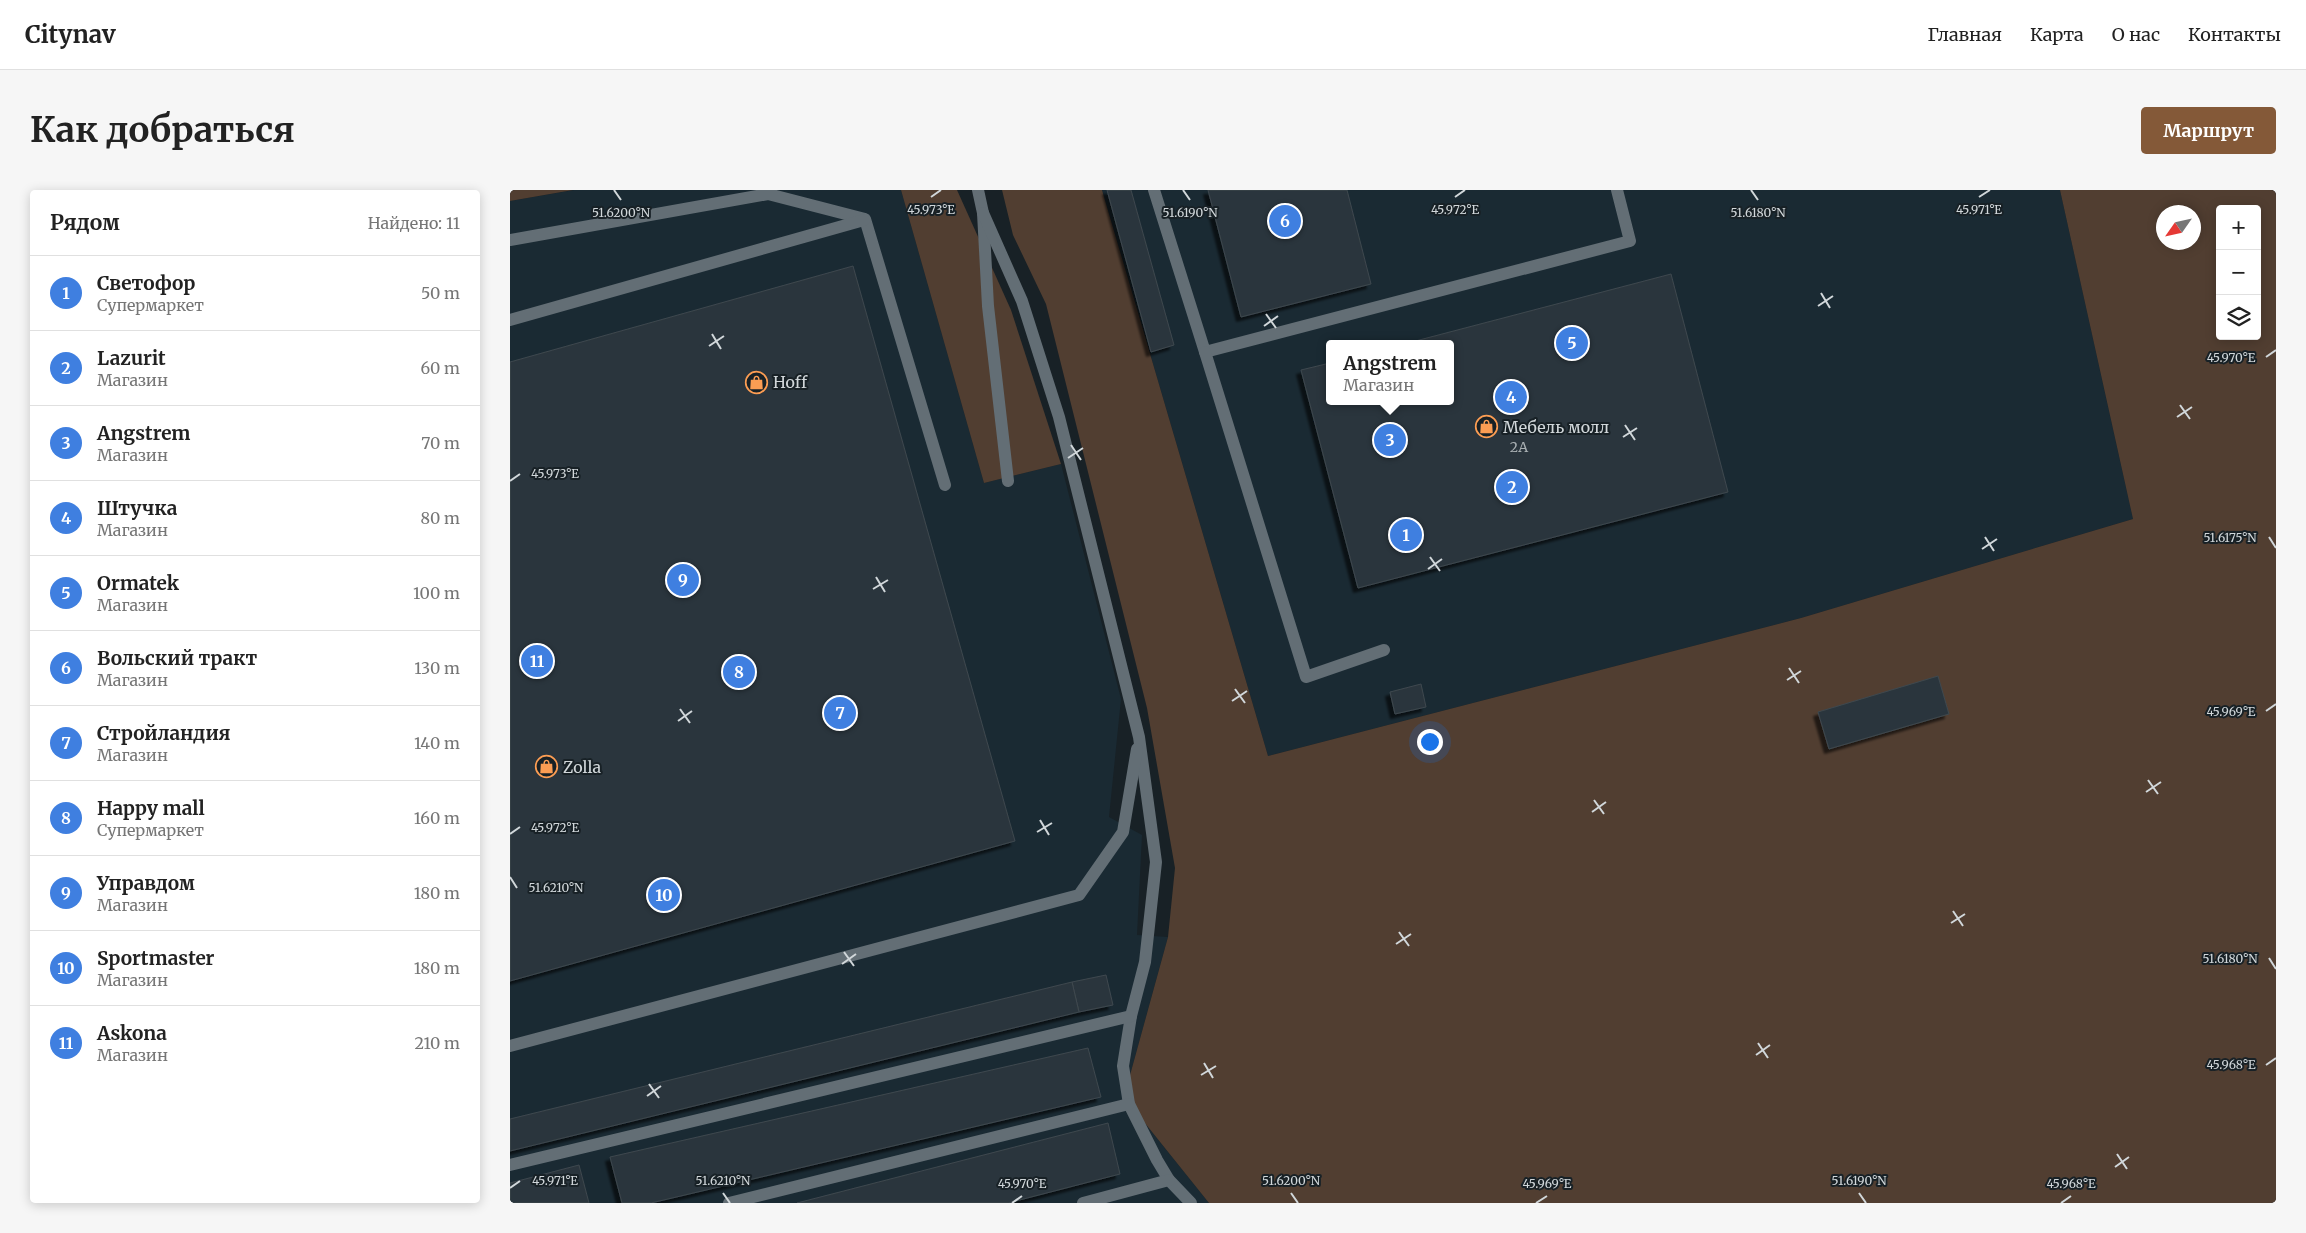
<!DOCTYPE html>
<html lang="ru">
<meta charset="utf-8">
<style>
:root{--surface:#fff;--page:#f6f6f6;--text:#222;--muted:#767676;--line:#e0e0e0;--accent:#845938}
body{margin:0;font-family:Merriweather,serif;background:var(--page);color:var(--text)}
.controls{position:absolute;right:15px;top:15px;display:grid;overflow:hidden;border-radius:5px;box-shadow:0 2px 12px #0003}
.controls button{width:45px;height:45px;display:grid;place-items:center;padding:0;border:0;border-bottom:1px solid var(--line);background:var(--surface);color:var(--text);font:25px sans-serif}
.compass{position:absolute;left:1646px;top:15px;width:45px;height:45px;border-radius:50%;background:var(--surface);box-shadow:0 2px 12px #0003;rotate:236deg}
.you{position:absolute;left:919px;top:551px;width:18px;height:18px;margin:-12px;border:4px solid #fff;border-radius:50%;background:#1a73e8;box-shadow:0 0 0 8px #1a73e833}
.badge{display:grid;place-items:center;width:32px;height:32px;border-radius:50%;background:var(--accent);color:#fff;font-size:16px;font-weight:700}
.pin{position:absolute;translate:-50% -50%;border:2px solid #fff;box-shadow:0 1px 5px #0006}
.popup{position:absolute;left:816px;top:150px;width:128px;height:65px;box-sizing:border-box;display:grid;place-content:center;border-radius:5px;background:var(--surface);filter:drop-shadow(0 1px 4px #0005);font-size:16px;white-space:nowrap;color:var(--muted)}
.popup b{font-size:19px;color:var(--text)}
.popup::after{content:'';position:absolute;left:50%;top:100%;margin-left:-10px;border:10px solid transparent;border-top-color:var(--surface)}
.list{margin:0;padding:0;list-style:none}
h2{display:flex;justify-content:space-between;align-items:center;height:65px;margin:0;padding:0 20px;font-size:21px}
h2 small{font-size:16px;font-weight:400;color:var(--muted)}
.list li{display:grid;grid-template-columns:32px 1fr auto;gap:15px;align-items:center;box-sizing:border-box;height:75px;padding:0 20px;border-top:1px solid var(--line)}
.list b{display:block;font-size:19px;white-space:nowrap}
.list p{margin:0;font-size:16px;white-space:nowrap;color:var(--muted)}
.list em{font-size:16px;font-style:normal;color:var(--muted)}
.icon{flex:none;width:28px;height:28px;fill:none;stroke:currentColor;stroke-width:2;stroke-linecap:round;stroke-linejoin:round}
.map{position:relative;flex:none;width:1766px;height:1013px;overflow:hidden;border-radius:5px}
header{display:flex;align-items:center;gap:30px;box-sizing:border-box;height:70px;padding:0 25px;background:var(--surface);border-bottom:1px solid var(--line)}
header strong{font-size:24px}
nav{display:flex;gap:28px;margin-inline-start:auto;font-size:18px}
.intro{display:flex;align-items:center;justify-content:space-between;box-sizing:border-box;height:120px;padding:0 30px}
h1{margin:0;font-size:35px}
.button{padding:12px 22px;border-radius:5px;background:var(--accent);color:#fff;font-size:18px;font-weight:700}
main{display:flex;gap:30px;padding:0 30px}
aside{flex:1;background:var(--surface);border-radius:5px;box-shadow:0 2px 12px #0003}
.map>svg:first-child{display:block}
.built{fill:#1a2a33;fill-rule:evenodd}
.green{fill:#513e31;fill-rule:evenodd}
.building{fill:#2c363c;stroke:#3e484f;filter:url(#shadow)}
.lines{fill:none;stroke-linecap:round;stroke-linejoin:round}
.lane{stroke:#636e75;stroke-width:12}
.ticks{fill:none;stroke:#d1d7da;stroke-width:2}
.labels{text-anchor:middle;stroke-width:4;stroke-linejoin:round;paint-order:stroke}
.number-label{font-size:14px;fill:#a8afb2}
.poi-label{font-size:16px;fill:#d1d7da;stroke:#182126;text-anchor:start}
.ticks-label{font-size:12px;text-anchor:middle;fill:#d1d7da;stroke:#182126;stroke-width:4;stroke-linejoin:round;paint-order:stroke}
</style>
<header>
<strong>Citynav</strong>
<nav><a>Главная</a><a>Карта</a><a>О нас</a><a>Контакты</a></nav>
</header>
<div class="intro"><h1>Как добраться</h1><a class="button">Маршрут</a></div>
<main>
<aside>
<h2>Рядом<small>Найдено: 11</small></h2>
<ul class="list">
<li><span class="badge" style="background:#3f7fe0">1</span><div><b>Светофор</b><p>Супермаркет</p></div><em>50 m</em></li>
<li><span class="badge" style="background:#3f7fe0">2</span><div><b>Lazurit</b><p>Магазин</p></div><em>60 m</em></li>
<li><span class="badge" style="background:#3f7fe0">3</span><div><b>Angstrem</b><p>Магазин</p></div><em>70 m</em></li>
<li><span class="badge" style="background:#3f7fe0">4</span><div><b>Штучка</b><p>Магазин</p></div><em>80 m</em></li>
<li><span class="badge" style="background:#3f7fe0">5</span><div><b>Ormatek</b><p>Магазин</p></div><em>100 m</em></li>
<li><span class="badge" style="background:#3f7fe0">6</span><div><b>Вольский тракт</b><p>Магазин</p></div><em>130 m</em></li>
<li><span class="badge" style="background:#3f7fe0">7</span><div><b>Стройландия</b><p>Магазин</p></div><em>140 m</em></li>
<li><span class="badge" style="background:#3f7fe0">8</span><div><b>Happy mall</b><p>Супермаркет</p></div><em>160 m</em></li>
<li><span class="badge" style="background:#3f7fe0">9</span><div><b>Управдом</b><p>Магазин</p></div><em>180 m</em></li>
<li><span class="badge" style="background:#3f7fe0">10</span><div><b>Sportmaster</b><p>Магазин</p></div><em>180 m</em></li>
<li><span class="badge" style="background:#3f7fe0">11</span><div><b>Askona</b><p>Магазин</p></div><em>210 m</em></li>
</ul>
</aside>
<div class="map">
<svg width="1766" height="1013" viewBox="0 0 1766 1013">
<defs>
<filter id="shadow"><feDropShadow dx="-4.5" dy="4.5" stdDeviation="1" flood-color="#0009"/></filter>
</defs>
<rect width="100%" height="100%" fill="#182126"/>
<!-- built -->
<g class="built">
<path d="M64,0H391L474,293L551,274L611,509L599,627L632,645L627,745L658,747L614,907L699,1013H0V11Z"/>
<path d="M592,0H1550L1623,329L1291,428L758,566ZM820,154H940V211H820Z"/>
</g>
<!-- green -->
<g class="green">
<path d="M0,0H63L0,11Z"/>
<path d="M391,0H447L501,120L551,274L474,293Z"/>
<path d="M492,0H592L758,566L1291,428L1623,329L1550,0H1766V1013H699L614,907L658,747L665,678L637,518L536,114L503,45ZM1710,19H1747V146H1710ZM1654,22H1684V52H1654Z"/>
</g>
<!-- building -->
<g class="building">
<path d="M597,0H621L664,155L641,162Z"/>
<path d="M698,0H837L861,94L731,127Z"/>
<path d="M343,76L505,651L0,791V172Z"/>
<path d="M1161,84L1218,302L848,398L791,180L820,173V211H940V154H894Z"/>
<path d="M1428,486L1439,524L1319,559L1308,522Z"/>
<path d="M911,494L916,517L885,524L880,502Z"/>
<path d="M596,785L603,815L569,822L562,792Z"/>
<path d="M562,792L569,822L0,961V929Z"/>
<path d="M578,858L591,907L141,1013H112L100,967Z"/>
<path d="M598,933L610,984L498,1013H287Z"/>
<path d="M69,975L79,1013H0V993Z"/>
</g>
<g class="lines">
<!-- lane -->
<g class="lane">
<path d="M468,0L473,23L478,116L498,291"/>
<path d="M644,0L695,162L1120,51L1107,0"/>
<path d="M473,23L512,111L549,227L629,547L646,672L635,772L621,826L613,876L619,914L647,970L659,990L681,1013"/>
<path d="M0,50L258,4L355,29L435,295"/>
<path d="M0,130L354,30"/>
<path d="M695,162L796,487L874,460"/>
<path d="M0,856L569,705L613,642L627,559"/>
<path d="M0,975L621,826"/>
<path d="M219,1013L619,914"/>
<path d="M573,1013L659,990"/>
</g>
</g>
<!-- ticks -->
<path class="ticks" d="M104,0L111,10M673,0L680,10M1241,0L1248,10M421,7L431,0M945,7L955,0M1469,7L1480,0M1311,103L1320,118M1308,116L1323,106M756,124L766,138M754,136L768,126M202,144L211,159M199,156L214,146M1756,167L1766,160M1670,215L1680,229M1667,227L1682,217M1115,235L1125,250M1113,247L1127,238M561,255L571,270M558,268L573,258M0,291L10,284M1475,347L1484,361M1759,347L1766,358M1472,359L1487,349M920,367L930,381M918,379L932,369M366,387L375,402M363,399L378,390M1279,478L1289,493M1277,490L1291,481M725,499L735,513M722,511L737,501M170,519L180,533M1756,521L1766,514M168,531L182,521M1638,590L1648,604M1636,602L1651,592M1084,610L1094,624M1082,622L1096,612M530,630L539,645M527,642L542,633M0,644L10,637M0,687L7,698M1443,721L1453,736M1441,733L1455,724M889,742L899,756M886,754L901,744M334,762L344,776M1759,768L1766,779M332,774L346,764M1248,853L1258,868M1246,865L1260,855M694,873L703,888M1756,875L1766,868M691,885L706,876M139,894L149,908M137,906L151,896M1607,964L1617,979M1605,977L1619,967M0,998L10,991M213,1003L220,1013M781,1003L788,1013M1349,1003L1356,1013M502,1013L512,1006M1026,1013L1037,1006M1551,1013L1561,1006"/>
<!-- icons -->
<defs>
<symbol id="shop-ring" viewBox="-11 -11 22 22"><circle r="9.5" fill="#182126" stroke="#fc9d53" stroke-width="1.5"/><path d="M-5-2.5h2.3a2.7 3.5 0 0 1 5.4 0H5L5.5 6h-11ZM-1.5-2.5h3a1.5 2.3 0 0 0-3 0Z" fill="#fc9d53"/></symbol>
</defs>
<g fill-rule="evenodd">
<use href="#shop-ring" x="234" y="180" width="25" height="25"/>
<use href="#shop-ring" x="964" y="224" width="25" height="25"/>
<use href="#shop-ring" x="24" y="564" width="25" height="25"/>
</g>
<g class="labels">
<!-- number labels -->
<g class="number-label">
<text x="1009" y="262">2А</text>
</g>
<!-- poi labels -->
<g class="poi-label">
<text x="263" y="198">Hoff</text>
<text x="993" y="243">Мебель молл</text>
<text x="53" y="583">Zolla</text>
</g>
</g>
<g class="ticks-label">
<text x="421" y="24">45.973°E</text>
<text x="945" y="24">45.972°E</text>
<text x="1469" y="24">45.971°E</text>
<text x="111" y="27">51.6200°N</text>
<text x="680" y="27">51.6190°N</text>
<text x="1248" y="27">51.6180°N</text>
<text x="1721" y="172">45.970°E</text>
<text x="45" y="288">45.973°E</text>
<text x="1720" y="352">51.6175°N</text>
<text x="1721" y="526">45.969°E</text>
<text x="45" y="642">45.972°E</text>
<text x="46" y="702">51.6210°N</text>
<text x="1720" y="773">51.6180°N</text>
<text x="1721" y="879">45.968°E</text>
<text x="213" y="995">51.6210°N</text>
<text x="781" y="995">51.6200°N</text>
<text x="1349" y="995">51.6190°N</text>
<text x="45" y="995">45.971°E</text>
<text x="512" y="998">45.970°E</text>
<text x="1037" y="998">45.969°E</text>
<text x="1561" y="998">45.968°E</text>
</g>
</svg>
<div class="controls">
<button>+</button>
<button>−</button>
<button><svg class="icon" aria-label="layers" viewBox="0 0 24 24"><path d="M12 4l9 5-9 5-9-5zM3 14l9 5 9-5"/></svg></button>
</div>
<svg class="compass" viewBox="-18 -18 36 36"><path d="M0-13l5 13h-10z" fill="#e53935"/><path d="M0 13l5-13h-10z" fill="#767676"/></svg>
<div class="you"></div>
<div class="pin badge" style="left:896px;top:345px;background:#3f7fe0">1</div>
<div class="pin badge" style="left:1002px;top:297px;background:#3f7fe0">2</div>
<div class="pin badge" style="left:880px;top:250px;background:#3f7fe0">3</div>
<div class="popup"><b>Angstrem</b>Магазин</div>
<div class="pin badge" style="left:1001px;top:207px;background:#3f7fe0">4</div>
<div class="pin badge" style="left:1062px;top:153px;background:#3f7fe0">5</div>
<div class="pin badge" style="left:775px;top:31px;background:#3f7fe0">6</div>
<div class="pin badge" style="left:330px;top:523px;background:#3f7fe0">7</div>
<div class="pin badge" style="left:229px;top:482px;background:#3f7fe0">8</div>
<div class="pin badge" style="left:173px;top:390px;background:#3f7fe0">9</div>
<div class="pin badge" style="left:154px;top:705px;background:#3f7fe0">10</div>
<div class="pin badge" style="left:27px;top:471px;background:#3f7fe0">11</div>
</div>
</main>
